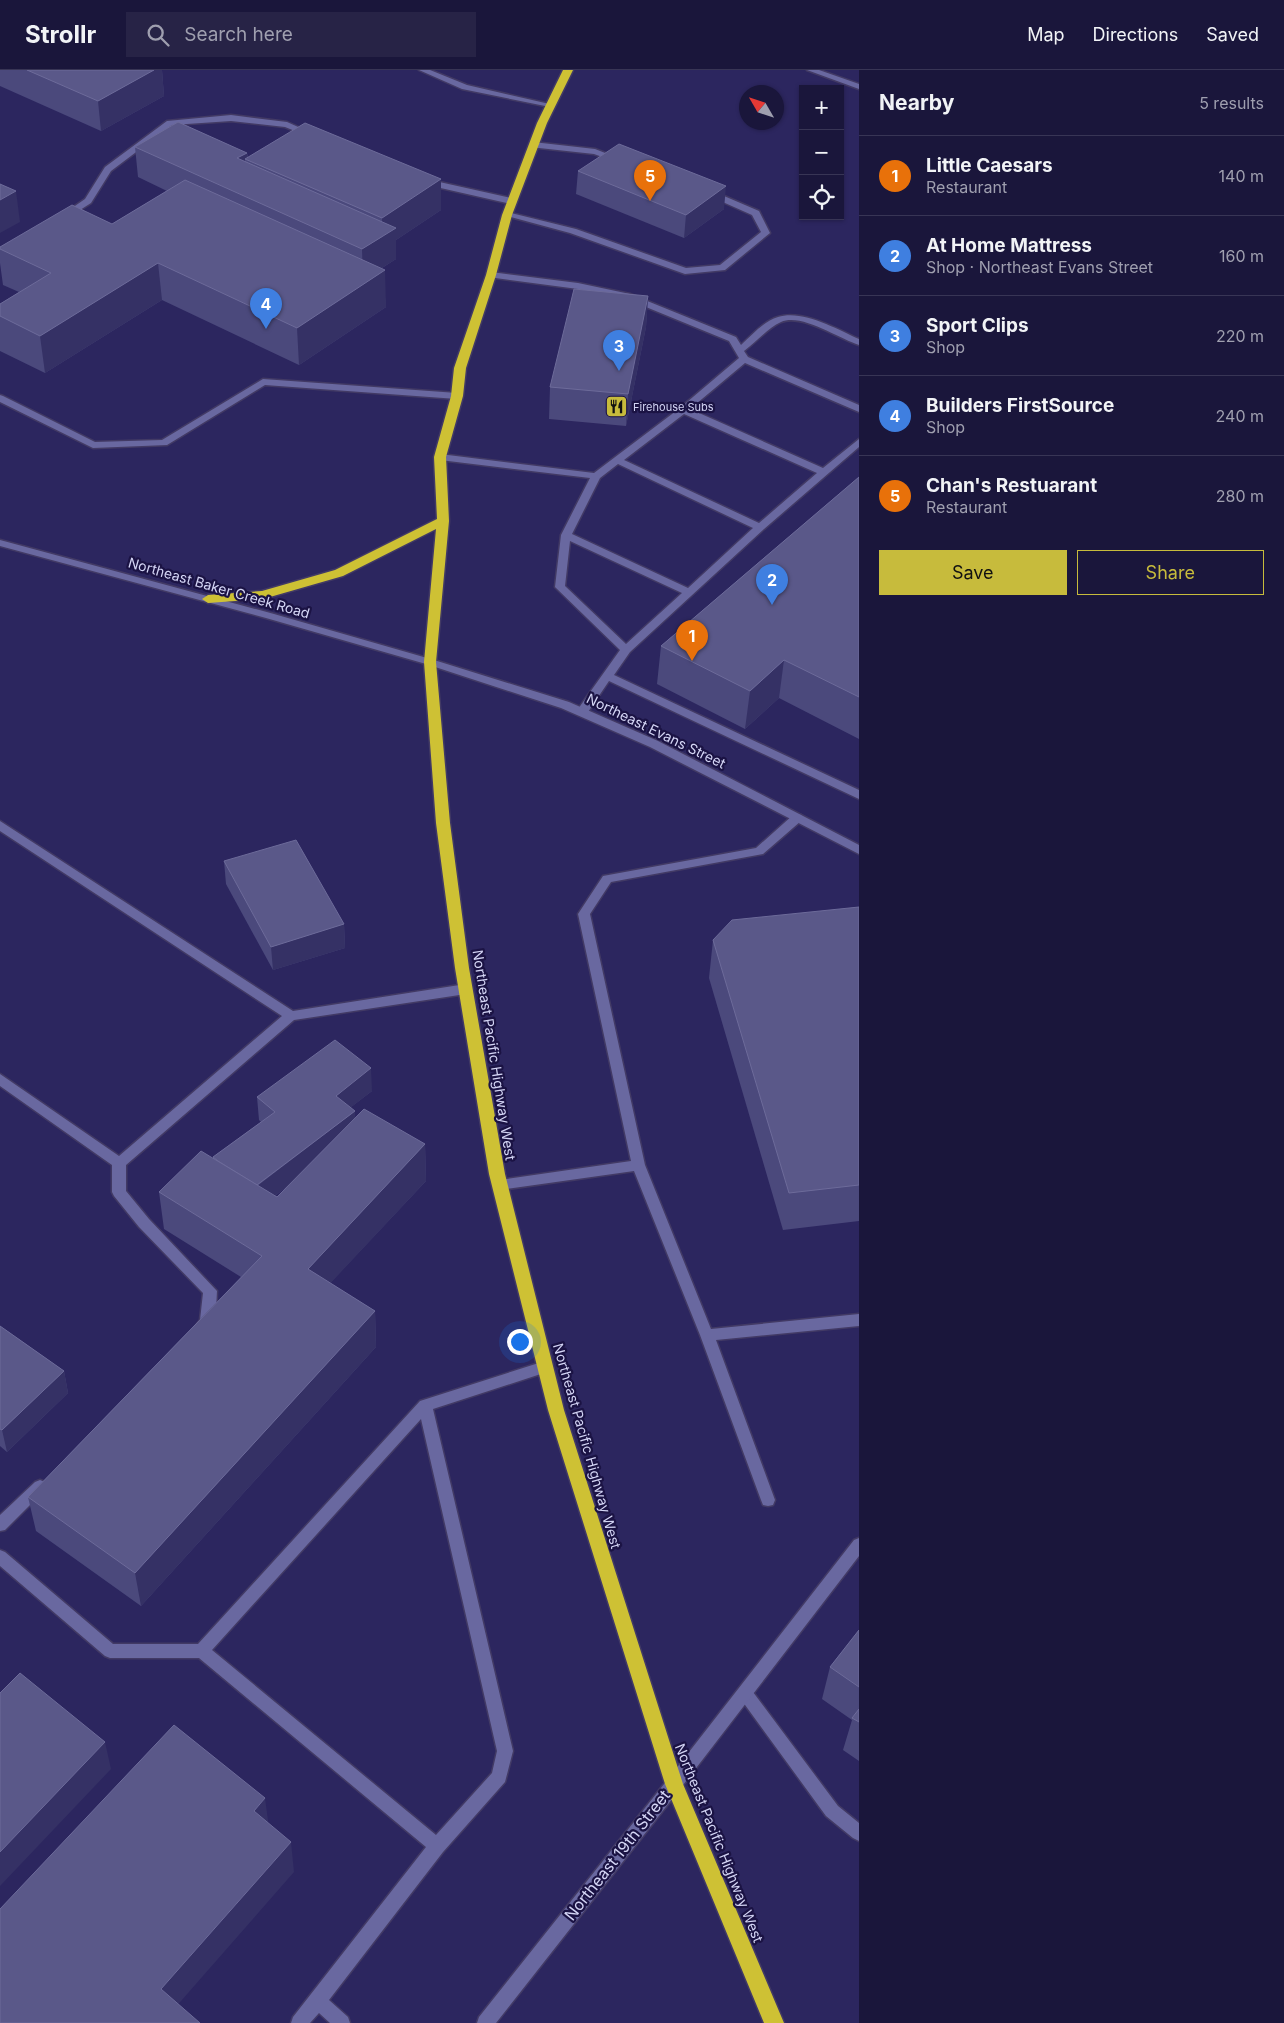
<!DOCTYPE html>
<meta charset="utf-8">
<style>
:root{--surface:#1a163b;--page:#272346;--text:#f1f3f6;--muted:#9f9faf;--line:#383555;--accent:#c7bb3c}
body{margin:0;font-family:Inter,sans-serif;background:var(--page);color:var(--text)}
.controls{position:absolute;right:15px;top:15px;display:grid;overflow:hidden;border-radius:0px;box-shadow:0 1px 4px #0004}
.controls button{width:45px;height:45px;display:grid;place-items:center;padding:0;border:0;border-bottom:1px solid var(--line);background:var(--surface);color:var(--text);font:25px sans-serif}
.compass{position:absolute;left:739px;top:15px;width:45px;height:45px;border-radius:50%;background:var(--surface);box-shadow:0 1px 4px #0004;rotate:309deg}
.you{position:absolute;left:519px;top:1271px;width:18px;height:18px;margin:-12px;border:4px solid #fff;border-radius:50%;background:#1a73e8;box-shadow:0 0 0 8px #1a73e833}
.badge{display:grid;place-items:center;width:32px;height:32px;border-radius:50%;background:var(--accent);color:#fff;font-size:16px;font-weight:700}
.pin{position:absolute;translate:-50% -41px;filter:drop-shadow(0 1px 2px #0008)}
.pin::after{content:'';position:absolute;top:26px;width:18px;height:15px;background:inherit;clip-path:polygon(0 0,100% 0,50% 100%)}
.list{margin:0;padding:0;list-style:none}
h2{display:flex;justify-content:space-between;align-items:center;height:65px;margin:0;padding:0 20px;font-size:21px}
h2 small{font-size:16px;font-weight:400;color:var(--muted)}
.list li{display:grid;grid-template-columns:32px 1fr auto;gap:15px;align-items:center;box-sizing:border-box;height:80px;padding:0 20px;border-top:1px solid var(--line)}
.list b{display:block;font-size:19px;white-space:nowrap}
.list p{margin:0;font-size:16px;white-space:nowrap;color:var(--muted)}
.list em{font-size:16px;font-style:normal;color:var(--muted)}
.actions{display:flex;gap:10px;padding:15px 20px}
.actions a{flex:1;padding:11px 0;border:1px solid var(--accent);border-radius:0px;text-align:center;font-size:18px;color:var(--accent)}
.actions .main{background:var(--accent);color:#111}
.icon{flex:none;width:28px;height:28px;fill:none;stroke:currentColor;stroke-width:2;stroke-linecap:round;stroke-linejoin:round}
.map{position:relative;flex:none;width:859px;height:1953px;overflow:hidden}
header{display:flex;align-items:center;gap:30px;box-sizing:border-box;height:70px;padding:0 25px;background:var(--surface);border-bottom:1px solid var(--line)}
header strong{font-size:24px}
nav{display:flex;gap:28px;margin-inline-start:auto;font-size:18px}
.search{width:350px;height:45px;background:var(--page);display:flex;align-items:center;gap:12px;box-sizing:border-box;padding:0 18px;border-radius:0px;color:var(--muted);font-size:19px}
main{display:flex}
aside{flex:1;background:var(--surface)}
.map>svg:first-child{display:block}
.built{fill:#2c265f;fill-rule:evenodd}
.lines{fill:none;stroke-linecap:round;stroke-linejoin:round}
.lane-casing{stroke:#423a65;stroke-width:3}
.secondary-casing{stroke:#423a65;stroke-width:3}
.highway-casing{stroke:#423a65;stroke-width:3}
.lane{fill:#6968a0;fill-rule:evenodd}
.secondary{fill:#6968a0;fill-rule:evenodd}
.highway{fill:#cec134;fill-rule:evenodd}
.wall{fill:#4b497c;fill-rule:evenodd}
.shaded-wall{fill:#353165}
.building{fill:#5a5889;stroke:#6d6b9a}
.labels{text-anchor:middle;stroke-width:4.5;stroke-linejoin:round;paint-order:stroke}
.far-poi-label{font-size:11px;fill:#d4d5f5;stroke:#1b1344;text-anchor:start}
.street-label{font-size:14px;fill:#d4d5f5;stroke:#1b1344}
.near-street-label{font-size:16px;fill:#d4d5f5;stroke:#1b1344}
</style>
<header>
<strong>Strollr</strong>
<div class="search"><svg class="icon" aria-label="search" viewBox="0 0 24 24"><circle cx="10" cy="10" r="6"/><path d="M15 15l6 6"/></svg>Search here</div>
<nav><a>Map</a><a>Directions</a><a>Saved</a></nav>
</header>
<main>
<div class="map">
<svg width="859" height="1953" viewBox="0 0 859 1953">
<rect width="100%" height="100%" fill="#231e4f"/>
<!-- built -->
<path class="built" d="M0,0H859V1953H0ZM803,19H840V146H803ZM746,22H776V52H746Z"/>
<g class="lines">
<defs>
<g id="lane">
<path d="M419,0H430L467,15L554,35L550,37L462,19Z"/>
<path d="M807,0H819L859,14V19Z"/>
<path d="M231,45L287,52L314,64L310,67L285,57L231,51L172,55L111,101L91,133L66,149L59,147L85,129L105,97L167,51Z"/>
<path d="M533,72L595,79L623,90L619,93L594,84L530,77L529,75Z"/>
<path d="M426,109L511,128L515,131L511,134L423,114L422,112Z"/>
<path d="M710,120L759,141L770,163L725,200L685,204L570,163L503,145L507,142L576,159L686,198L720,195L761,162L752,145L707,125V121Z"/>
<path d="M491,202L578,213L630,224L736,267L741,275C752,265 764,251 778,247C802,239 837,259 859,269V275C839,269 802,243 781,252C768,258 756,272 744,281L748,287L859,335V342L745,293L690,339L823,398L859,369V377L764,459L630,582L614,605L859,720V729L609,611L586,645H578L576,642L578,639L620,580L555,517L561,465L590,408L440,390L435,387L440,384L594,403L680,338L739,288L729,271L624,228L578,219L488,207V203ZM684,344L817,403L759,453L624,390ZM618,394L753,458L688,518L572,464L600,408ZM570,471L682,523L626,574L565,516Z"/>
<path d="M263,309L457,323L462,326L457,329L265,315L167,375L93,378L0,332V325L3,326L95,372L162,370Z"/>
<path d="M797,744L801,745L803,748L801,751L763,784L611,812L590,844L645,1095L711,1259L859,1244V1256L716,1270L775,1430L773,1435L768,1436L763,1435L761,1430L700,1265L634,1101L500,1120L495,1119L493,1115L495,1111L500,1110L631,1091L578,844L603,806L756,778L793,745Z"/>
<path d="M0,751L293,941L466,914L470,916L472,919L470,922L466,924L294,950L126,1095V1121L149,1149L217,1221C216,1233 218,1268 197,1261L195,1257L200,1250L203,1223L139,1157L114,1126L112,1122V1095L0,1016V1004L119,1086L282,946L0,761Z"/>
<path d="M545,1291L550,1293L552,1297L550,1301L433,1339L513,1681L505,1712L443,1782L329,1930L348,1947L350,1953H330L319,1943L310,1953H291L293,1947L426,1777L199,1588H110L105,1586L0,1496V1480L5,1482L113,1574H198L420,1331ZM421,1349L497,1681L492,1703L436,1765L212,1580Z"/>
<path d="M40,1410L45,1412L47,1416L45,1420L5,1460L0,1461V1445L35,1412Z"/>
<path d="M745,1616L750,1618L838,1736L859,1753V1771L853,1768L826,1746L740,1628L737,1623L740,1618Z"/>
</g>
<g id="secondary">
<path d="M0,470L274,544L434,590L569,632L658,671L859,775V784L650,677L561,638L426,594L266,548L0,476Z"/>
<path d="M859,1468V1486L680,1719L496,1953H477L479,1947L668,1709L854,1470Z"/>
</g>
<path id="highway" d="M563,0H573L547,53L512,145L496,205L466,298L463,326L446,387L449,451L436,592L450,753L469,898L505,1104L564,1340L683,1714L784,1953H764L665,1714L548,1340L489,1104L455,898L436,753L424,592L436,459L343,506L263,529L208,533L202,529L208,525L262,521L335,500L437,449L434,387L451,326L454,298L486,205L502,145L537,53Z"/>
</defs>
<!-- lane casing -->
<use href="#lane" class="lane-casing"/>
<!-- secondary casing -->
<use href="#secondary" class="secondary-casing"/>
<!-- highway casing -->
<use href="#highway" class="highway-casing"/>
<!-- lane -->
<use href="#lane" class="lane"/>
<!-- secondary -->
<use href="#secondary" class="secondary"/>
<!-- highway -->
<use href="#highway" class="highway"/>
</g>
<!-- wall -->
<g class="wall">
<path d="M0,0H162L164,26L101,61L0,16Z"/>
<path d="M135,77L247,83L248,87L441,140L396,170V189L382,198L386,237L299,295L162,230L45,303L0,281V234L19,222L3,215L0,193V177L112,154L167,121L138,107Z"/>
<path d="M578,101L724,139L684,168L576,124Z"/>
<path d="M648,226L646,257L626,356L549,349L550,317Z"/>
<path d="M859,407V669L779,628L745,659L657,614L661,576Z"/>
<path d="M224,791L344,854L345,878L273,900L226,814Z"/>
<path d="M859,837V1151L783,1160L709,908L713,870Z"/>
<path d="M372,1021L351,1037L355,1048L425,1074L426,1111L330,1213L375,1241L376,1277L141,1536L36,1461L28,1427L241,1207L164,1159L159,1122L213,1088V1087L261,1052L259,1050L257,1027ZM290,1114L277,1127L275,1126Z"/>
<path d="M0,1256L64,1301L68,1323L7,1382L0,1376Z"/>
<path d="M859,1560V1691L843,1680L852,1650L822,1629L830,1597Z"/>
</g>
<!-- shaded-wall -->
<g class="shaded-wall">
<path d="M154,0H162L164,26L101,61L98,31Z"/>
<path d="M247,83L248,90L245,89L246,115L237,88Z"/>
<path d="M441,109V140L396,170V189L363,210L362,179L382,167V148Z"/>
<path d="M726,116L724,139L684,168L686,145Z"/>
<path d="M16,121L20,152L0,163V130Z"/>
<path d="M158,193L162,230L45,303L40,266Z"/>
<path d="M385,200L386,237L299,295L297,258Z"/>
<path d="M648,226L646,257L626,356L628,324Z"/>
<path d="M784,590L779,628L745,659L750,621Z"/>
<path d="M344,854L345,878L273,900L271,877Z"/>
<path d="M371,998L372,1021L337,1048L336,1026Z"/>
<path d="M355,1041L356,1063L254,1142L252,1120Z"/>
<path d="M425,1074L426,1111L310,1235L308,1199Z"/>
<path d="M375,1241L376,1277L141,1536L135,1503Z"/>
<path d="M64,1301L68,1323L7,1382L2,1360Z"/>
<path d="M105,1672L111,1699L0,1816V1782Z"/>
<path d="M265,1728L269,1758L254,1741Z"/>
<path d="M291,1772L294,1802L167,1947L161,1919Z"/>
</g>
<!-- building -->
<g class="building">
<path d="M27,0H154L98,31Z"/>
<path d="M178,52L247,83L237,88L396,158L362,179L135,77Z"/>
<path d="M305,53L441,109L382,148L245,89Z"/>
<path d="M619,74L726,116L686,145L578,101Z"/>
<path d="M185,110L385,200L297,258L158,193L40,266L0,246V234L51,203L0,179V177L72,135L112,154Z"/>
<path d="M0,114L16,121L0,130Z"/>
<path d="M574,219L648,226L628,324L550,317Z"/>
<path d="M859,407V627L784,590L750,621L661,576Z"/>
<path d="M296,770L344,854L271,877L224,791Z"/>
<path d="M859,837V1115L789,1123L713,870L732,850Z"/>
<path d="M335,970L371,998L336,1026L355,1041L257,1115L218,1091L213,1087L275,1042L257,1027Z"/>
<path d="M364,1039L425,1074L308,1199L375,1241L135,1503L28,1427L262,1186L159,1122L201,1081L277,1127Z"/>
<path d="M0,1256L64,1301L2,1360L0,1359Z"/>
<path d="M859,1560V1617L830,1597Z"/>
<path d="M20,1603L105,1672L0,1782V1623Z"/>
<path d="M859,1639V1652L852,1648Z"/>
<path d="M174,1655L265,1728L254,1741L291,1772L161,1919L200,1953H0V1839Z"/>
</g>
<!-- icons -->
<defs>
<symbol id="restaurant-square" viewBox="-11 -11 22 22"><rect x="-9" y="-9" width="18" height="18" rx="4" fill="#c7bb3c" stroke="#1b1344"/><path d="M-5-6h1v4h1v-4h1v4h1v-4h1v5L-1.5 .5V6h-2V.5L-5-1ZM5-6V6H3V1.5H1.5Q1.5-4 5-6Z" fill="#111"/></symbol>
</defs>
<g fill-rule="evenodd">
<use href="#restaurant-square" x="604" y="324" width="25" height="25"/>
</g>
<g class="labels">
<!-- far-poi labels -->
<g class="far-poi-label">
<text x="633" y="341">Firehouse Subs</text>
</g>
<!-- street labels -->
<g class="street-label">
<text transform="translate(219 518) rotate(16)" y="5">Northeast Baker Creek Road</text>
<text transform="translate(656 661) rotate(26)" y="5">Northeast Evans Street</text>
<text transform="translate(494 985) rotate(81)" y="5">Northeast Pacific Highway West</text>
<text transform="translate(587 1376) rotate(74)" y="5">Northeast Pacific Highway West</text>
<text transform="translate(719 1773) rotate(68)" y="5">Northeast Pacific Highway West</text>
</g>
<!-- near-street labels -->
<g class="near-street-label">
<text transform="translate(617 1785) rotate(-52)" y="6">Northeast 19th Street</text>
</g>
</g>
</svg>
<div class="controls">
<button>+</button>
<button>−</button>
<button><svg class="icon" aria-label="locate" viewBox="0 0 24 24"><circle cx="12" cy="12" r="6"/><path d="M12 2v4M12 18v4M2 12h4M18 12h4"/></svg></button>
</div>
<svg class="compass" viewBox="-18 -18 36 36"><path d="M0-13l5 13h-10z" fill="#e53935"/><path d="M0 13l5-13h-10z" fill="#9f9faf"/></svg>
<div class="you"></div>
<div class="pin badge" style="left:692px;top:591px;background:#e8710a">1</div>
<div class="pin badge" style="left:772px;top:535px;background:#3f7fe0">2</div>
<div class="pin badge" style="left:619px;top:301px;background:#3f7fe0">3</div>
<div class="pin badge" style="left:266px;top:259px;background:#3f7fe0">4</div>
<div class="pin badge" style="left:650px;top:131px;background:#e8710a">5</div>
</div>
<aside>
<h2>Nearby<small>5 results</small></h2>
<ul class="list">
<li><span class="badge" style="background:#e8710a">1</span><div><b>Little Caesars</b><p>Restaurant</p></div><em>140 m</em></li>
<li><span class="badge" style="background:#3f7fe0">2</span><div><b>At Home Mattress</b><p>Shop · Northeast Evans Street</p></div><em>160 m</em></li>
<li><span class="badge" style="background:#3f7fe0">3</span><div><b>Sport Clips</b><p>Shop</p></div><em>220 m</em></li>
<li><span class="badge" style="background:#3f7fe0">4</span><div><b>Builders FirstSource</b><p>Shop</p></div><em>240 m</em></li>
<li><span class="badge" style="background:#e8710a">5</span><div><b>Chan's Restuarant</b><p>Restaurant</p></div><em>280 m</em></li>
</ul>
<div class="actions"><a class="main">Save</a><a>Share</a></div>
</aside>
</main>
